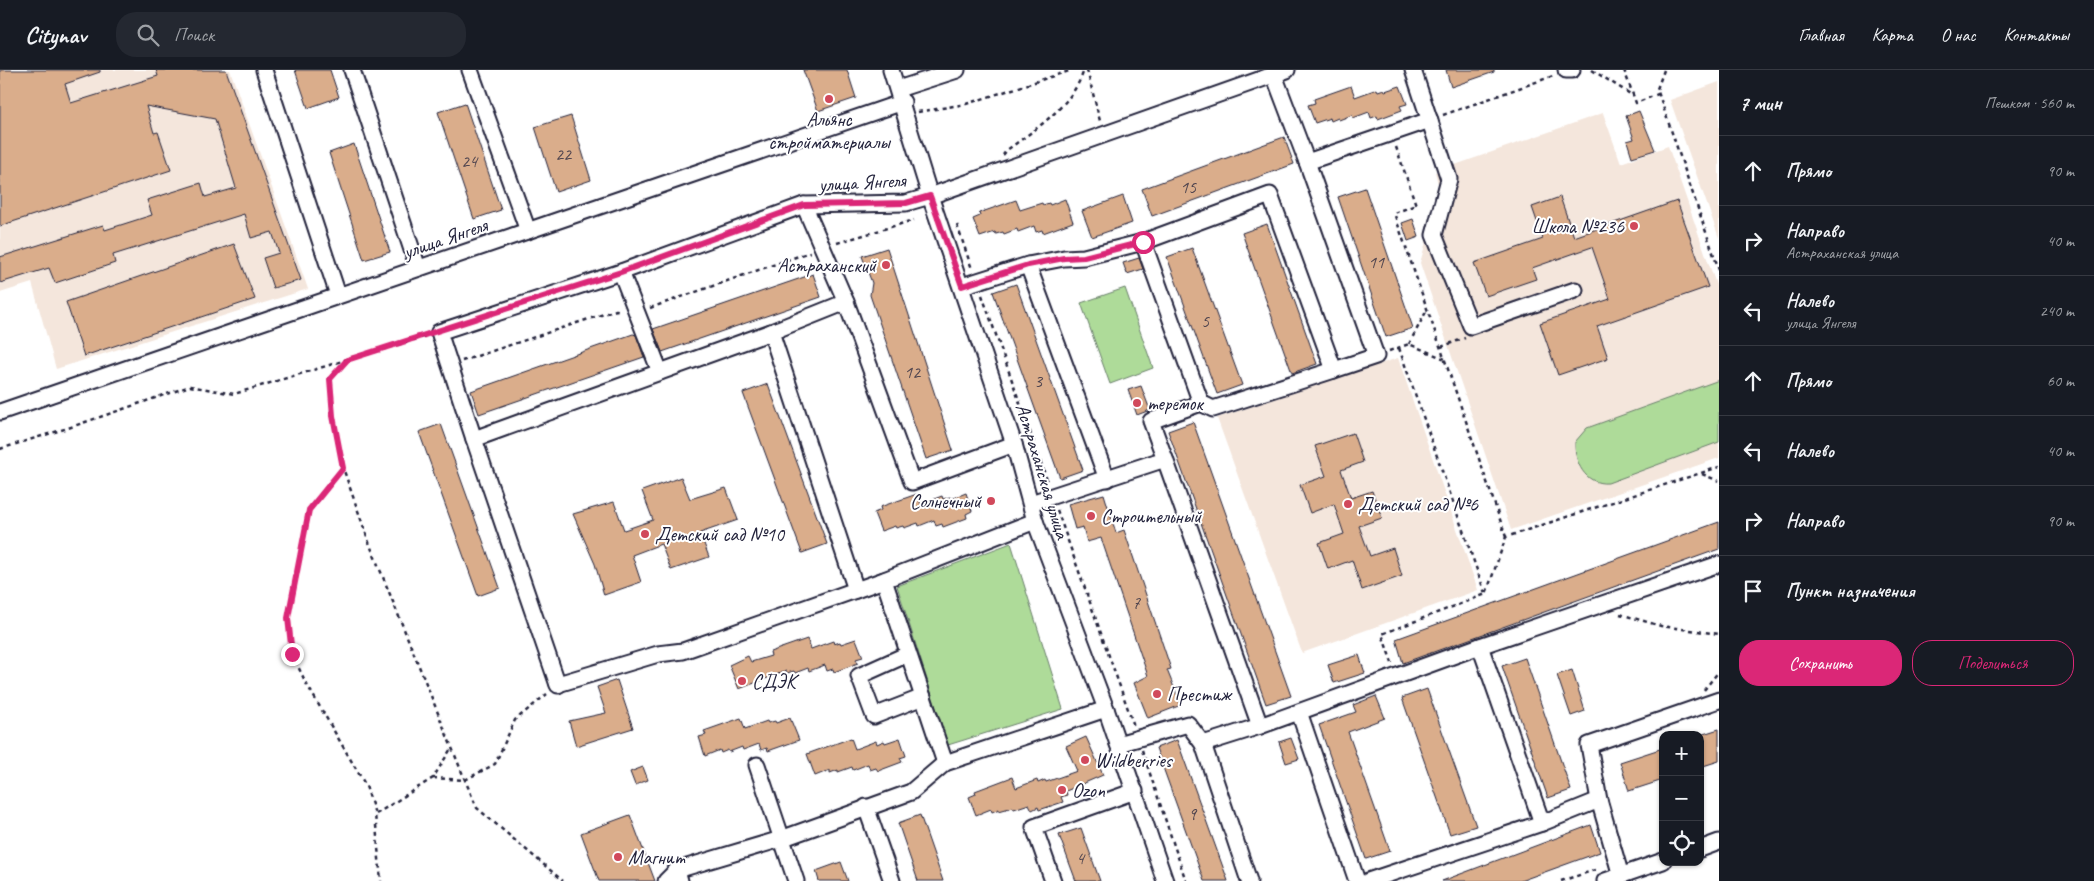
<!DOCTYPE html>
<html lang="ru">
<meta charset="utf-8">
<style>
:root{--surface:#171b24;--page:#242831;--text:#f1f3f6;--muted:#9ea1a6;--line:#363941;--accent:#db2777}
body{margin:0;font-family:Caveat,sans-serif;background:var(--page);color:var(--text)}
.controls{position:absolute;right:15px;bottom:15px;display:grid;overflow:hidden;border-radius:10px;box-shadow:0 1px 4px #0004}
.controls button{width:45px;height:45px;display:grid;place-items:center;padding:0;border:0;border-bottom:1px solid var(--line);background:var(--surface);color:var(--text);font:25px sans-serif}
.stop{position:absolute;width:15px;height:15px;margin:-11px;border:4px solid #db2777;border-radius:50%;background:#fff}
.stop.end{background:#db2777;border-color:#fff;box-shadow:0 1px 5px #0008}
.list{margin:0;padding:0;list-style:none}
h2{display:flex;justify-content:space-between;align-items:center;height:65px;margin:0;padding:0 20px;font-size:21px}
h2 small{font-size:16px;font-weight:400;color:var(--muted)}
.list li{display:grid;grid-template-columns:32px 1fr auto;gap:15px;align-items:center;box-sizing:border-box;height:70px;padding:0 20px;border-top:1px solid var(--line)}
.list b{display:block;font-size:19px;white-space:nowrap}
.list p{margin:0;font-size:16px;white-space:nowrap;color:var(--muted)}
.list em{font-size:16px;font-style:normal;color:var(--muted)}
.actions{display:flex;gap:10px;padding:15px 20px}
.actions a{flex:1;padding:11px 0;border:1px solid var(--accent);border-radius:20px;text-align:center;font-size:18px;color:var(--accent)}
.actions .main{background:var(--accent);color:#fff}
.icon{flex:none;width:28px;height:28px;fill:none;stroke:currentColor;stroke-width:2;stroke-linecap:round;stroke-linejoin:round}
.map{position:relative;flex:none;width:1719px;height:811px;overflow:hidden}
header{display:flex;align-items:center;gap:30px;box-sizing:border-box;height:70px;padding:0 25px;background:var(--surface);border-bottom:1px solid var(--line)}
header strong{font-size:24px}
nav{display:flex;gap:28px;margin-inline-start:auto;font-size:18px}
.search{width:350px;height:45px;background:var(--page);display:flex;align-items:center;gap:12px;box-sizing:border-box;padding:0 18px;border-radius:20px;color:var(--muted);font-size:19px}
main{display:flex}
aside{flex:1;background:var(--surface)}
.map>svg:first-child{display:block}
.built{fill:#f4e6dc}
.green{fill:#aedb99;stroke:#687e6a}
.building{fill:#daad8b;stroke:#22223b}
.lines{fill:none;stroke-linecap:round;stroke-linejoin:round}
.minor-casing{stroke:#22223b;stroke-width:19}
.path{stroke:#22223b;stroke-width:2.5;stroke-dasharray:4 4;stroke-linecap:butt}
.minor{stroke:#fff;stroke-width:15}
.route{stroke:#db2777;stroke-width:6}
.poi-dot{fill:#d1495b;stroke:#fff;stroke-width:2}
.labels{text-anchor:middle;stroke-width:4;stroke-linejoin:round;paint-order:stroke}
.number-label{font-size:18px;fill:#50454f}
.poi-label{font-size:20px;fill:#22223b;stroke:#fff;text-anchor:start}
.street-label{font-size:20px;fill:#22223b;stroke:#fff}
</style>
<header>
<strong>Citynav</strong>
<div class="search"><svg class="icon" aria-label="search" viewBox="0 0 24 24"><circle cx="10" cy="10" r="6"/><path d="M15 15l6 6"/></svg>Поиск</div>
<nav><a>Главная</a><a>Карта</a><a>О нас</a><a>Контакты</a></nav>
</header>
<main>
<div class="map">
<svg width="1719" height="811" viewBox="0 0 1719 811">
<rect width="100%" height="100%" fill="#fff"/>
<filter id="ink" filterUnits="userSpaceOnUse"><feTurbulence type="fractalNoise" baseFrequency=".02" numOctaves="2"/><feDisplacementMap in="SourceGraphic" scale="10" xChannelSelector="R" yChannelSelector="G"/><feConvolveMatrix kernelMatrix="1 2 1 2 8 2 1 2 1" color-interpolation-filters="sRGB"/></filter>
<g filter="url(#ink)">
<!-- built -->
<g class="built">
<path d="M0,0H230L308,219L56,299L32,213L0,223Z"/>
<path d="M1719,12V168L1670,30Z"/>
<path d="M1603,43L1621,93L1668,76L1719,223V388L1511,460L1420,193L1440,122L1435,102Z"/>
<path d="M1398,288L1478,520L1302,583L1217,348Z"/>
</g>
<!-- green -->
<g class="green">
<path d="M1125,218L1153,298L1110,314L1081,233Z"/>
<path d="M1719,310V372L1608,413C1585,415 1574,392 1575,372L1587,358Z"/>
<path d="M1011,473L1063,639L948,675L897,516Z"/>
</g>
<!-- building -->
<g class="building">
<path d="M0,0H100V2L65,14L71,33L158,6L156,0H226L301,210L273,218L263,188L279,183L272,162L251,168L244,144L113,185L115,193L55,213L49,198L0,213V187L103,155L105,160L152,145L147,130L201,113L205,127L236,118L215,49L146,36L154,63L158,62L171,100L0,156Z"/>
<path d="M295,0H330L339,27L308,38Z"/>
<path d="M803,0H847L856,28L818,41Z"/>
<path d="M1446,0H1494V2L1451,17Z"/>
<path d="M1351,16L1355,27L1377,19L1378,21L1384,19L1385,21L1400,16L1407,34L1400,36L1402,40L1378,49L1377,46L1371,48L1369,42L1353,48L1352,45L1339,50L1338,48L1331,51L1330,48L1315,53L1308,35L1315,33L1314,29Z"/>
<path d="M465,33L501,140L474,149L438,42Z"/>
<path d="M1639,41L1655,80L1632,87L1627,71L1634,69L1626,46Z"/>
<path d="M571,46L591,110L556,122L535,57Z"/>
<path d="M1284,67L1294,94L1152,146L1142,119Z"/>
<path d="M354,74L390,182L364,190L329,83Z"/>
<path d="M1365,118L1413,258L1386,267L1338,127Z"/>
<path d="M1123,126L1132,153L1092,167L1082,141Z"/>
<path d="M1560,127L1574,167L1677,131L1708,217L1597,256L1608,288L1558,305L1540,253L1610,229L1592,177L1532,198L1536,209L1486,226L1474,193L1543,169L1532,137Z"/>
<path d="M1065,129L1073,152L1043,163L1042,160L1036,162L1034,156L1018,162L1017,159L1004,164L1003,162L996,164L995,162L980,167L973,149L980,146L979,143L1016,130L1020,140L1042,133L1043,135L1049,133L1050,135Z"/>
<path d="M1413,149L1419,167L1408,171L1402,153Z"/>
<path d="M1267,154L1317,294L1292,303L1242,163Z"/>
<path d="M234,174L255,229L84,286L66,232Z"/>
<path d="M887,178L953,380L926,389L870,225L872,213L862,186Z"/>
<path d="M1192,178L1242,315L1217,324L1167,187Z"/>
<path d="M1139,188L1143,199L1127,204L1123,193Z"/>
<path d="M813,204L821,227L662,282L653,259Z"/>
<path d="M1016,214L1083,400L1060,408L993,222Z"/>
<path d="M633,264L636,265L644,287L479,344L471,321Z"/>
<path d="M768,314L827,474L802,483L743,323Z"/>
<path d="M1141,316L1150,340L1137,345L1128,320Z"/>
<path d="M1193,352L1291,626L1266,634L1168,361Z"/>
<path d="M441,354L500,518L478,526L419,362Z"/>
<path d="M1353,363L1363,392L1341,400L1351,428L1372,421L1382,448L1359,456L1370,486L1393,478L1402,506L1362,520L1352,490L1328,499L1319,473L1344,464L1334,434L1310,443L1300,415L1326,406L1315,376Z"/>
<path d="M681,407L690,429L726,418L738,450L700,463L709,487L671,500L661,474L632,485L641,512L604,525L595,494L573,444L614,432L624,460L653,450L642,421Z"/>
<path d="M966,423L972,441L966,444L967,448L943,457L942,454L936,456L934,450L919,456L918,453L904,458L903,456L896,458L895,456L881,461L874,443L881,440L880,437L917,424L921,434L942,426L943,429L950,427L951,429Z"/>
<path d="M1104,424L1116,463L1124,460L1171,599L1167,600L1181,635L1148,648L1134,613L1148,606L1101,468L1087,472L1083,457L1075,459L1068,434Z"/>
<path d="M1719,452V479L1403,593L1396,569Z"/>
<path d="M807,569L811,579L833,571L834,574L840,572L841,574L856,569L863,587L856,589L858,593L834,602L833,599L827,601L825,595L809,601L808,598L795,603L794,601L787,603L786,601L739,619L729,595L748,586L751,592L771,586L770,582Z"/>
<path d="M1359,585L1365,603L1334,613L1328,595Z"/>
<path d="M1525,588L1571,720L1548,728L1502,596Z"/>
<path d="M1572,600L1585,641L1571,646L1557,605Z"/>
<path d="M617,610L633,658L576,676L569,651L606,643L597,617Z"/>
<path d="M1427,619L1476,756L1450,764L1402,628Z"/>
<path d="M1376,626L1385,648L1348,662L1390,781L1366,789L1319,655L1356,642L1353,635Z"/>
<path d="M741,648L745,659L767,651L768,653L775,651L776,653L790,648L799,670L768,681L767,678L761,680L759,674L743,680L742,677L729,682L728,680L721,683L720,680L705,686L699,667L706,665L704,661Z"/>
<path d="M1719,659V691L1700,697V665Z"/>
<path d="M1086,667L1103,705L1066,721L1067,725L1061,727L1063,732L1039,740L1038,737L1032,740L1029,734L1014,739L1013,737L999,741V739L992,742L991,739L976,745L969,727L976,724L975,721L1012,707L1016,718L1037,710L1038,713L1045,710L1046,712L1077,701L1066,676Z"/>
<path d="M851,668L855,679L876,671L877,674L884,671L885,673L900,668L906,686L900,688L902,692L878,701L876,698L870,700L868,694L853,700L852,697L838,702V700L830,703V700L815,706L807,684Z"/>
<path d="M1291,668L1299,689L1286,693L1279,672Z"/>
<path d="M1177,670L1228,811H1204L1156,678Z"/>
<path d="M1663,678V710L1629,721L1620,692Z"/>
<path d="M643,697L648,710L635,715L630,702Z"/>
<path d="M630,745L655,811H599L581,763Z"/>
<path d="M920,745L943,811H918L898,753Z"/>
<path d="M1591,755L1600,782L1520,811H1442Z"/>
<path d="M1081,758L1100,811H1076L1059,765Z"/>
<path d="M841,792L848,811H819L816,801Z"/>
</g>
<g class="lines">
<defs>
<g id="minor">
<path d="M264,0L338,225"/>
<path d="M352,0L418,198"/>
<path d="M470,0L528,161"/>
<path d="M891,0L930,126L1014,374L1035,451L1106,639L1165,811"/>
<path d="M1413,0L1449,109L1434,165L1471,256L1575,220"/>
<path d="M1566,0H1572"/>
<path d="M1274,5L1307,92L1430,50"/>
<path d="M898,19L957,0"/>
<path d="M804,135L846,232L912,412L1014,374"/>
<path d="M1028,195L1064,188L1084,187L1143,172"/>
<path d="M621,202L660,302"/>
<path d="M962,216L1028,195L1107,409"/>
<path d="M846,232L771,262L474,369L439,262L621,202L804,135L906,133L930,126L1287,0"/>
<path d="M771,262L856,520"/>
<path d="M1201,333L1213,339L1334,300"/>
<path d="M0,342L903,32"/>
<path d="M474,369L558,615"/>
<path d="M1031,433L1165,389L1151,351L1201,333L1143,172L1270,125L1334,300L1376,286L1307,92"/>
<path d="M884,510L945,693"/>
<path d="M1480,576L1542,753"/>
<path d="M908,584L859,606L874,646L923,627"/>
<path d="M558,614L658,584L683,581L884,510L1035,451"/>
<path d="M1299,642L1357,811"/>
<path d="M1260,656L1480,576L1719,494"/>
<path d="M1118,674L1188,654L1203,674L1260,656L1165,389"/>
<path d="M1203,674L1249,811"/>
<path d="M757,695L796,811"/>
<path d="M866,737L892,811"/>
<path d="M1700,779L1719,772"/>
<path d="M1621,806L1599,730L1589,675L1719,630"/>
<path d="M666,811L677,800"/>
<path d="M680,811L677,800L781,769L911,722L945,693L1106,639"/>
<path d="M1053,811L1034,757L1135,721"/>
<path d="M1368,811L1542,753L1599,730"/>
<path d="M1605,811L1663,791"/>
</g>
</defs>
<!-- minor casing -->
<use href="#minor" class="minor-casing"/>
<!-- path -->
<g class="path">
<path d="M1087,0L1100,51"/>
<path d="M1592,0L1632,25"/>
<path d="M1624,0L1636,33L1658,24"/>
<path d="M1664,0L1657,19L1719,200"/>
<path d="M918,42L966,34L1072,0"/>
<path d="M1443,45L1553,6"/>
<path d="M1396,77L1416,135L1394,143L1506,467"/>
<path d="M1003,85L1007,80C1037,58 1072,36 1084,0"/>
<path d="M957,155L972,199"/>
<path d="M837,173L914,150"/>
<path d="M982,225L1048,413"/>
<path d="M650,238L810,182"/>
<path d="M1409,274L1427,240"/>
<path d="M1441,277L1465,268"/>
<path d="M1399,278L1485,523"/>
<path d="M1389,281L1409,274L1445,289"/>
<path d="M347,290L330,309L333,346L343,398L370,475L465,710L477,738L563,811"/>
<path d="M462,291L616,240L621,241"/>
<path d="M0,379L71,357L190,316L234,324L425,266"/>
<path d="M343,398L309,440L288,548L292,584L306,613L366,716L375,744L381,811"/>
<path d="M1702,404L1719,411"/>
<path d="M1057,440L1134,656"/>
<path d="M1620,544L1661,556L1719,564"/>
<path d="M1392,593L1382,564L1486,524L1506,467L1719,397"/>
<path d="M1704,620L1719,601"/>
<path d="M1142,680L1186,811"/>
<path d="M433,708L465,710L495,694L515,650L547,624"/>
<path d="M376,744L433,708L452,677"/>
<path d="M1561,811L1595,800"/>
</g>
<!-- minor -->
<use href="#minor" class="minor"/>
</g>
</g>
<g class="lines" filter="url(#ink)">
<!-- route -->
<path class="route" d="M292,584L288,548L309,440L343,398L333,346L330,309L347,290L621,202L804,135L906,133L930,126L962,216L1028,195L1064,188L1084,187L1143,172"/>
</g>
<!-- markers -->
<g class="poi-dot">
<circle cx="829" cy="29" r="5"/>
<circle cx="1634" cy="156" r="5"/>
<circle cx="886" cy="195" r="5"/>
<circle cx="1137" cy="333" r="5"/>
<circle cx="991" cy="431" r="5"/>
<circle cx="1348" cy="434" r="5"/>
<circle cx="1091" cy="446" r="5"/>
<circle cx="645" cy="464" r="5"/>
<circle cx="742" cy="611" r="5"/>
<circle cx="1157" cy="624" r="5"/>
<circle cx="1085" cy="690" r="5"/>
<circle cx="1062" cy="720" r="5"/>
<circle cx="618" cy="787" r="5"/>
</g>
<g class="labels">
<!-- number labels -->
<g class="number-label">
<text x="563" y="90">22</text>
<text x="469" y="97">24</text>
<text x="1188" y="123">15</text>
<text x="1376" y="198">11</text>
<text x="1205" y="257">5</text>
<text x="912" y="308">12</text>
<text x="1038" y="317">3</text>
<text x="1136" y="539">7</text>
<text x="1192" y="750">9</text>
<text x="1080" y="794">4</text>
</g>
<!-- poi labels -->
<g class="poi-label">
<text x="829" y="56" text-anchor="middle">Альянс<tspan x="829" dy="23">стройматериалы</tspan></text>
<text x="1624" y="163" text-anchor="end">Школа №236</text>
<text x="876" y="202" text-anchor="end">Астраханский</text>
<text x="1147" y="340">теремок</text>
<text x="981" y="438" text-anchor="end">Солнечный</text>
<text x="1358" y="441">Детский сад №6</text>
<text x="1101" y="453">Строительный</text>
<text x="655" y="471">Детский сад №10</text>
<text x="752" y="618">СДЭК</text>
<text x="1167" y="631">Престиж</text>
<text x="1095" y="697">Wildberries</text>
<text x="1072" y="727">Ozon</text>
<text x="628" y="794">Магнит</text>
</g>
<!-- street labels -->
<g class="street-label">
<text transform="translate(862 112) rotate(-3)" y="7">улица Янгеля</text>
<text transform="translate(445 168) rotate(-19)" y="7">улица Янгеля</text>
<text transform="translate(1043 401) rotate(73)" y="7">Астраханская улица</text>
</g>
</g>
</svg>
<div class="controls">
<button>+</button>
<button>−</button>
<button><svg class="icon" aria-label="locate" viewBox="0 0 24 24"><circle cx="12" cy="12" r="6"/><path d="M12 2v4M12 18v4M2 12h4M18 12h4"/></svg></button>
</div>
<div class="stop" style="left:1143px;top:172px"></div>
<div class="stop end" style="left:292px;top:584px"></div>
</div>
<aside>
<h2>7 мин<small>Пешком · 560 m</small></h2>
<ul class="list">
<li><svg class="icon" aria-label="ahead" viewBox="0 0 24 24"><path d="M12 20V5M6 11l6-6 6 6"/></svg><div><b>Прямо</b></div><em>90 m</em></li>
<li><svg class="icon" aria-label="right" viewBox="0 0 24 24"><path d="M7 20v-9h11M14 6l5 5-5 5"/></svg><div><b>Направо</b><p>Астраханская улица</p></div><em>40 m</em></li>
<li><svg class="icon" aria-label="left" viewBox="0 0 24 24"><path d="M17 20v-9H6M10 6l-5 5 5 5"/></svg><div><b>Налево</b><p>улица Янгеля</p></div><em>240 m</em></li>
<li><svg class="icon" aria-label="ahead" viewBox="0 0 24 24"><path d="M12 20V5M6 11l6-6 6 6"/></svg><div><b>Прямо</b></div><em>60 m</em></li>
<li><svg class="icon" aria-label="left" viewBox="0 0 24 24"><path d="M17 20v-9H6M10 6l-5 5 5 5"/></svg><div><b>Налево</b></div><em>40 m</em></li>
<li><svg class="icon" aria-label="right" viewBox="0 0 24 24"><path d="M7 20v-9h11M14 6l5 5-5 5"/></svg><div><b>Направо</b></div><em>90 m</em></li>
<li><svg class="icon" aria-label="arrive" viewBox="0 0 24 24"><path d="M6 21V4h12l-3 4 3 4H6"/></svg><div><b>Пункт назначения</b></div></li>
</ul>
<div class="actions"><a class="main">Сохранить</a><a>Поделиться</a></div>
</aside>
</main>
